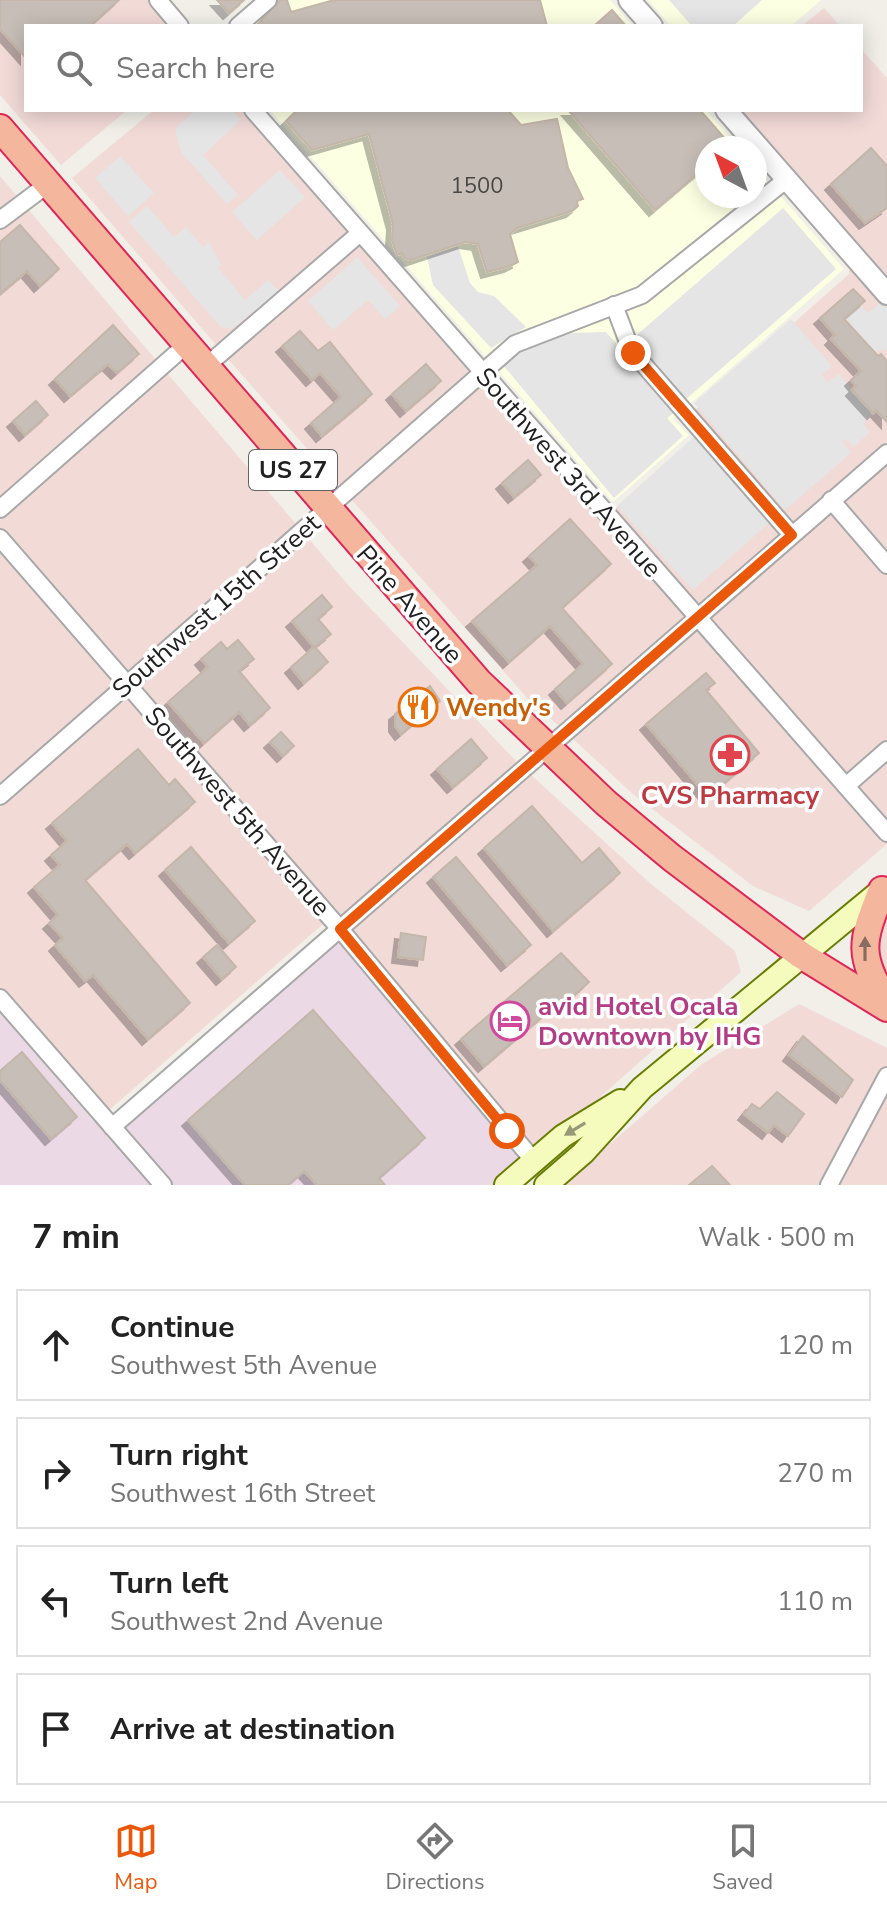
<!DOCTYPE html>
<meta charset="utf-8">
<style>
:root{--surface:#fff;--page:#f2f2f2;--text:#222;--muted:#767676;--line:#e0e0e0;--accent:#ea580c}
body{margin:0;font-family:"Nunito Sans",sans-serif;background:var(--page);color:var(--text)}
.compass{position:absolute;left:695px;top:136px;width:72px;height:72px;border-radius:50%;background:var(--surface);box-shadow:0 4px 20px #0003;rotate:319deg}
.stop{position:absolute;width:24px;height:24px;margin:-18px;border:6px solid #ea580c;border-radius:50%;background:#fff}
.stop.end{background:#ea580c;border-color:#fff;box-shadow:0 2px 8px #0008}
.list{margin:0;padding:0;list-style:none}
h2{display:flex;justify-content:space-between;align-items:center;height:104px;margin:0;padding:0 32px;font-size:34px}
h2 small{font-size:26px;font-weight:400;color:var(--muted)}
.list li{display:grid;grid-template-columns:52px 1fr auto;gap:24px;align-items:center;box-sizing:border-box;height:112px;margin:0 16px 16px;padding:0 16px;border:2px solid var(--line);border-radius:0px}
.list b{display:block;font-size:30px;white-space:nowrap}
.list p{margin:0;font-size:26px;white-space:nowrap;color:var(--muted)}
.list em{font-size:26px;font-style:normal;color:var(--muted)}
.icon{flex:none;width:44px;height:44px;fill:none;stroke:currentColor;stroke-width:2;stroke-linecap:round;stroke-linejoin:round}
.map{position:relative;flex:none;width:887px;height:1185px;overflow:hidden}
.search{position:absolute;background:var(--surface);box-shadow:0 4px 20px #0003;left:24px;right:24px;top:24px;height:88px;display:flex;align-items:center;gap:20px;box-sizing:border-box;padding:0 28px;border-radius:0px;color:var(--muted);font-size:30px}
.sheet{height:616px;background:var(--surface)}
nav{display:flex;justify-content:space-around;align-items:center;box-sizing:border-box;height:112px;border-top:2px solid var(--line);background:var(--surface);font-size:22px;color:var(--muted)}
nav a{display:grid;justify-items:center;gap:4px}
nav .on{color:var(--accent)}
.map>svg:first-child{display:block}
.commercial{fill:#f2dad7}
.industrial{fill:#ebd9e6}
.education{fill:#fdffe3}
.parking{fill:#e5e5e5}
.building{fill:#c7beb7;stroke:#c4b7a9;stroke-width:2;filter:url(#shadow)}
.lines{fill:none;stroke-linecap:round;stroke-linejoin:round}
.minor-casing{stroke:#a8a8a8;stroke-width:20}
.tertiary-casing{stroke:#a8a8a8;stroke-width:24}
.secondary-casing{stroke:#687d03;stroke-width:26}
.trunk-casing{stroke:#df2558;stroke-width:30}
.minor{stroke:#fff;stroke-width:16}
.tertiary{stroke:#fff;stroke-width:20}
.secondary{stroke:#f4fbbc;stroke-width:22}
.trunk{stroke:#f4b69c;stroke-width:26}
.oneway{fill:#8a6c5e}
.oneway2{fill:#959976}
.route{stroke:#ea580c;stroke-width:10}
.labels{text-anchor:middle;stroke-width:7;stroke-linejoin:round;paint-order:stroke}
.number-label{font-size:22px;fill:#4a4846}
.shield{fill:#fff;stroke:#646464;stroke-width:2}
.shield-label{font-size:24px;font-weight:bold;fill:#212121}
.street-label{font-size:26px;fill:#212121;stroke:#fff}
.food-label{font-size:26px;font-weight:bold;fill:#c56008;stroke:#fff;text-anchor:start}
.health-label{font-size:26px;font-weight:bold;fill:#be3a42;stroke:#fff}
.hotel-label{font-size:26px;font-weight:bold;fill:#b23c85;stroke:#fff;text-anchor:start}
</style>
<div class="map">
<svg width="887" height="1185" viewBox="0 0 887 1185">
<defs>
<filter id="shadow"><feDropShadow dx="-6" dy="6" stdDeviation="0" flood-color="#0004"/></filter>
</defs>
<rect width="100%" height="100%" fill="#f1efe8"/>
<!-- commercial -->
<g class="commercial">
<path d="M0,0H165L188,26H26V110H127L61,165L0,95Z"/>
<path d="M824,8L840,26H802Z"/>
<path d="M861,49L887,78V282L736,110H861Z"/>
<path d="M154,110H260L357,224L217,346L72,178Z"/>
<path d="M0,176L16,195L0,208Z"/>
<path d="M787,190L887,305V441L792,524L694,411L849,274V265Z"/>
<path d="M27,208L156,360L0,497V231Z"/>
<path d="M369,237L479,365L340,486L228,359Z"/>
<path d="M167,373L296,524L128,673L0,527V520Z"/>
<path d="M493,375L608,506L618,507L694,441V434L781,534L559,726L529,700L351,499Z"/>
<path d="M887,464V739L834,785L846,798L887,762V844L809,911L753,886L634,795L572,738Z"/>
<path d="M307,537L350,587L517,762L340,918L139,686Z"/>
<path d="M0,550L116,683L0,784Z"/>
<path d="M128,696L324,923L108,1111L0,987V807Z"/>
<path d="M530,774L651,884L735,951L741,972L573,1121L534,1150L351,931Z"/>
<path d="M887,914V981L872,949L878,921Z"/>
<path d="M799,1004L887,1048V1185H563L702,1064Z"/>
</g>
<!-- industrial -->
<g class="industrial">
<path d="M340,941L522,1160L493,1185H173L124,1129Z"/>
<path d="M0,1012L94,1122L97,1121L153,1185H0Z"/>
</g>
<!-- education -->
<g class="education">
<path d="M281,0H610L633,26H252Z"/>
<path d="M648,0H821L791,26H671Z"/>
<path d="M270,110H706L739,148H707V196H755V167L844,269L673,419L689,435L613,502Z"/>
</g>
<!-- parking -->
<g class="parking">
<path d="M669,0H762L733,26H692Z"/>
<path d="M195,110H232L241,120L203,155L238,195L227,204L181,152L175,129Z"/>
<path d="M120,156L154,193L128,216L95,178Z"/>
<path d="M280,170L305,197L257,240L232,212Z"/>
<path d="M147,206L174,237L186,227L203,247L209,242L221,265L218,268L245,300L268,280L279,291L232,329L221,327L129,222Z"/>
<path d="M783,208L836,269L684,401L631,340Z"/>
<path d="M458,246L470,283L478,292L494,296L526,327L491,348L433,285L427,257Z"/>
<path d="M357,257L400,306L385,319L368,300L333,330L308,301Z"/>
<path d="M881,302L887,308V350L873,351L846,318L860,305L868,313Z"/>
<path d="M791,319L832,366L822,375L827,382L839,374L873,414L863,423L870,432L854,447L846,439L842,441L851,453L785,510L694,403Z"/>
<path d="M606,332L676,411L667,418L683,436L614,498L503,365L534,342L573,333Z"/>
<path d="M706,426L782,512L693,590L617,506Z"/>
</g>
<!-- building -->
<g class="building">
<path d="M0,0H119L90,26H26V58L0,29Z"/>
<path d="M217,0H244L229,13Z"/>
<path d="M280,0H287L291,12L334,0H540L547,26H263L260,22Z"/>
<path d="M612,10L626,26H594Z"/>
<path d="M297,110H508L521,125L557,119L568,168L583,199L577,201L578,206L572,211L517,228L510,234L518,262L510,266L487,272L478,244L465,242L411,260L404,258L402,253L397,255L392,240L393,224L369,134L312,150L286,121Z"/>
<path d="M568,110H700L733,148H707V166L655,210Z"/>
<path d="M871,148L887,166V208L865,223L831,184Z"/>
<path d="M20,225L59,269L40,286L27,271L0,294V242Z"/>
<path d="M853,289L865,301L844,319L878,356L881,354L887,361V422L876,410L873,413L852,390L856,386L851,380L861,371L831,339L835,335L820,318Z"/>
<path d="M113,325L139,354L117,373L108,364L70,396L55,379Z"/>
<path d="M300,331L318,351L330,342L372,394L322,436L311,423L341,397L320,373L312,380L282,346Z"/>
<path d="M426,364L441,381L406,411L392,394Z"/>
<path d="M36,401L48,415L25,435L13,421Z"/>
<path d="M528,460L541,475L514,497L502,483Z"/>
<path d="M570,519L611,564L562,608L612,664L567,703L555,689L583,664L550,626L509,662L472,621L537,565L529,556Z"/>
<path d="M322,595L332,607L318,619L331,634L315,647L328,662L304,683L291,667L314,647L292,621Z"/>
<path d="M238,640L254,659L239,671L270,708L250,725L239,712L204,743L168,702L208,667L201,659L221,642L227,649Z"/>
<path d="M706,673L715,683L706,690L759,753L708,797L646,724Z"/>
<path d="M430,686L440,701L401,734L395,726V714Z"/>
<path d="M281,732L294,746L283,756L270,742Z"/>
<path d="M471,739L487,758L453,787L437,769Z"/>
<path d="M138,749L169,785L175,779L195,802L135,853L127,844L85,880L190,1003L148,1039L93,975L85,981L55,945L63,938L49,923L58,915L34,887L60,865L51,855L67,841L52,823Z"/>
<path d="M532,806L582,863L599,848L620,873L553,931L484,848Z"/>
<path d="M191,847L255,921L229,943L165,870Z"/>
<path d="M456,857L531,945L507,965L433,877Z"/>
<path d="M401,933L426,937L423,960L398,957Z"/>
<path d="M217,945L236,967L222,979L203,957Z"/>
<path d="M561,953L589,982L567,1002L564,998L484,1066L461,1039Z"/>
<path d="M313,1010L425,1138L379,1178L385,1185H317L304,1171L288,1185H245L188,1120Z"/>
<path d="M803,1036L853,1080L842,1097L789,1055Z"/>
<path d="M22,1052L77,1117L51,1139L0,1080V1071Z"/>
<path d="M777,1092L804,1114L788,1136L774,1125L768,1133L744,1114L752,1104L760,1109Z"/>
<path d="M712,1166L730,1185H689Z"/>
</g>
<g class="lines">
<defs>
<g id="minor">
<path d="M158,0L180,26"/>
<path d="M238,26L268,0"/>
<path d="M253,110L887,833"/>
<path d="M0,220L48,184"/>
<path d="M614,305L631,350L792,535"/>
<path d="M205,367L360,233"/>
<path d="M831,500L887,565"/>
<path d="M0,509L186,345"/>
<path d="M0,538L340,929L534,1161"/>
<path d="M846,786L887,750"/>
<path d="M0,796L515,344L642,295L787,179"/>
<path d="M0,998L163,1185"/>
<path d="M112,1127L887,453"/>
<path d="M829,1185L887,1076"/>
</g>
<g id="tertiary">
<path d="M629,0L652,26"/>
<path d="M726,110L887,294"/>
</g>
<g id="secondary">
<path d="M506,1185L563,1136L620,1101"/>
<path d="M546,1185L583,1153L642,1088L883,889"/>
</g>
<g id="trunk">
<path d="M0,128L479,682L606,803L672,858L801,955L887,1008"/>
<path d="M882,890C860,945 858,953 887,1005"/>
</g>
</defs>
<!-- minor casing -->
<use href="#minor" class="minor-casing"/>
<!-- tertiary casing -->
<use href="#tertiary" class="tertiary-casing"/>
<!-- secondary casing -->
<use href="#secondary" class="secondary-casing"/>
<!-- trunk casing -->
<use href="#trunk" class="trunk-casing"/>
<!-- minor -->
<use href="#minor" class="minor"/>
<!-- tertiary -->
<use href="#tertiary" class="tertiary"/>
<!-- secondary -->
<use href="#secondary" class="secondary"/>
<!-- trunk -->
<use href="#trunk" class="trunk"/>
</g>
<!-- one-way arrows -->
<defs><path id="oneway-solid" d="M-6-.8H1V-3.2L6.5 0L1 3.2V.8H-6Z" transform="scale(2)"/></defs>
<use class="oneway" href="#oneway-solid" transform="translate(865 949) rotate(-90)"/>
<use class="oneway2" href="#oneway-solid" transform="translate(575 1129) rotate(149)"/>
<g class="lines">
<!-- route -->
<path class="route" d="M507,1131L340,929L792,535L633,353"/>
</g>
<!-- icons -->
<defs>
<symbol id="restaurant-ring" viewBox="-11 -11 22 22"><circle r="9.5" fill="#fff" stroke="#e8710a" stroke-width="1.5"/><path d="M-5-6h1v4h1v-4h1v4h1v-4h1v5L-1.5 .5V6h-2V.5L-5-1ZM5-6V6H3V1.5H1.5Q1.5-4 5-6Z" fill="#e8710a"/></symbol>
<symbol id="pharmacy-ring" viewBox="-11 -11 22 22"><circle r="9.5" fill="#fff" stroke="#e0444e" stroke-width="1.5"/><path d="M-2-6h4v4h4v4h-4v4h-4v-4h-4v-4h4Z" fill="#e0444e"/></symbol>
<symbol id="hotel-ring" viewBox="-11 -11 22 22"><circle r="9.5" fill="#fff" stroke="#d1479c" stroke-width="1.5"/><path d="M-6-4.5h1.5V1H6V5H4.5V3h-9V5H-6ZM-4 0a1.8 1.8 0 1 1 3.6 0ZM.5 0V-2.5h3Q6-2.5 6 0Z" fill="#d1479c"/></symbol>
</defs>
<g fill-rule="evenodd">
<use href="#restaurant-ring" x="396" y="685" width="44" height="44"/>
<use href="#pharmacy-ring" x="708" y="733" width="44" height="44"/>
<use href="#hotel-ring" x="488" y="999" width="44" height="44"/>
</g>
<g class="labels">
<!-- number labels -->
<g class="number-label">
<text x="477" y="193">1500</text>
</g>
<!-- shield labels -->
<rect class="shield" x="249" y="450" width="88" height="40" rx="6"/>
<g class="shield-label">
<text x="293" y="478">US 27</text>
</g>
<!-- street labels -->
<g class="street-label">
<text transform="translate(569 472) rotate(49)" y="9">Southwest 3rd Avenue</text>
<text transform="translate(410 604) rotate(49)" y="9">Pine Avenue</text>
<text transform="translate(216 606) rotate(-41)" y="9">Southwest 15th Street</text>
<text transform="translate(238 811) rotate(49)" y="9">Southwest 5th Avenue</text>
</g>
<!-- food labels -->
<g class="food-label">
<text x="446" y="716">Wendy's</text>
</g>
<!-- health labels -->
<g class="health-label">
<text x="730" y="804">CVS Pharmacy</text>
</g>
<!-- hotel labels -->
<g class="hotel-label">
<text x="538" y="1015">avid Hotel Ocala<tspan x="538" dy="30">Downtown by IHG</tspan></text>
</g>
</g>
</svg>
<svg class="compass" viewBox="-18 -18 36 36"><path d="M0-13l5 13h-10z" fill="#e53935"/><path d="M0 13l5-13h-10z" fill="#767676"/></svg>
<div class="stop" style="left:507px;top:1131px"></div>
<div class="stop end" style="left:633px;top:353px"></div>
<div class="search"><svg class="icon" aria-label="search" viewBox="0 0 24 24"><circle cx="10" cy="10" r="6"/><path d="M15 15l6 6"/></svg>Search here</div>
</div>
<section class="sheet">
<h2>7 min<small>Walk · 500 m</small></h2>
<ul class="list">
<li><svg class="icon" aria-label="ahead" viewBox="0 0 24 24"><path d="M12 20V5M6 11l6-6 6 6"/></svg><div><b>Continue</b><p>Southwest 5th Avenue</p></div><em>120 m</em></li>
<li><svg class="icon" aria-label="right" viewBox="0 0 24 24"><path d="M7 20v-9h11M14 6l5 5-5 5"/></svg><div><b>Turn right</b><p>Southwest 16th Street</p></div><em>270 m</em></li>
<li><svg class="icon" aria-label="left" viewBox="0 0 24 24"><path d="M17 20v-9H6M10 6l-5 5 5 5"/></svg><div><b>Turn left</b><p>Southwest 2nd Avenue</p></div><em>110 m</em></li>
<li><svg class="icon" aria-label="arrive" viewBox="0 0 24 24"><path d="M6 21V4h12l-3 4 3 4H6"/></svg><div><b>Arrive at destination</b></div></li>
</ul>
</section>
<nav>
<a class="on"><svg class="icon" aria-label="map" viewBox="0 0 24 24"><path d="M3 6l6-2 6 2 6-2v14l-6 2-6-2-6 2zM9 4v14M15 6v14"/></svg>Map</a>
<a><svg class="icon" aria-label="directions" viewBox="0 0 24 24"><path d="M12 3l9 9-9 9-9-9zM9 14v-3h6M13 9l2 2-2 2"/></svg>Directions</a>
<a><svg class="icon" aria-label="saved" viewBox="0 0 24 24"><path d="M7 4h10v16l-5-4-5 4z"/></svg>Saved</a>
</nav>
